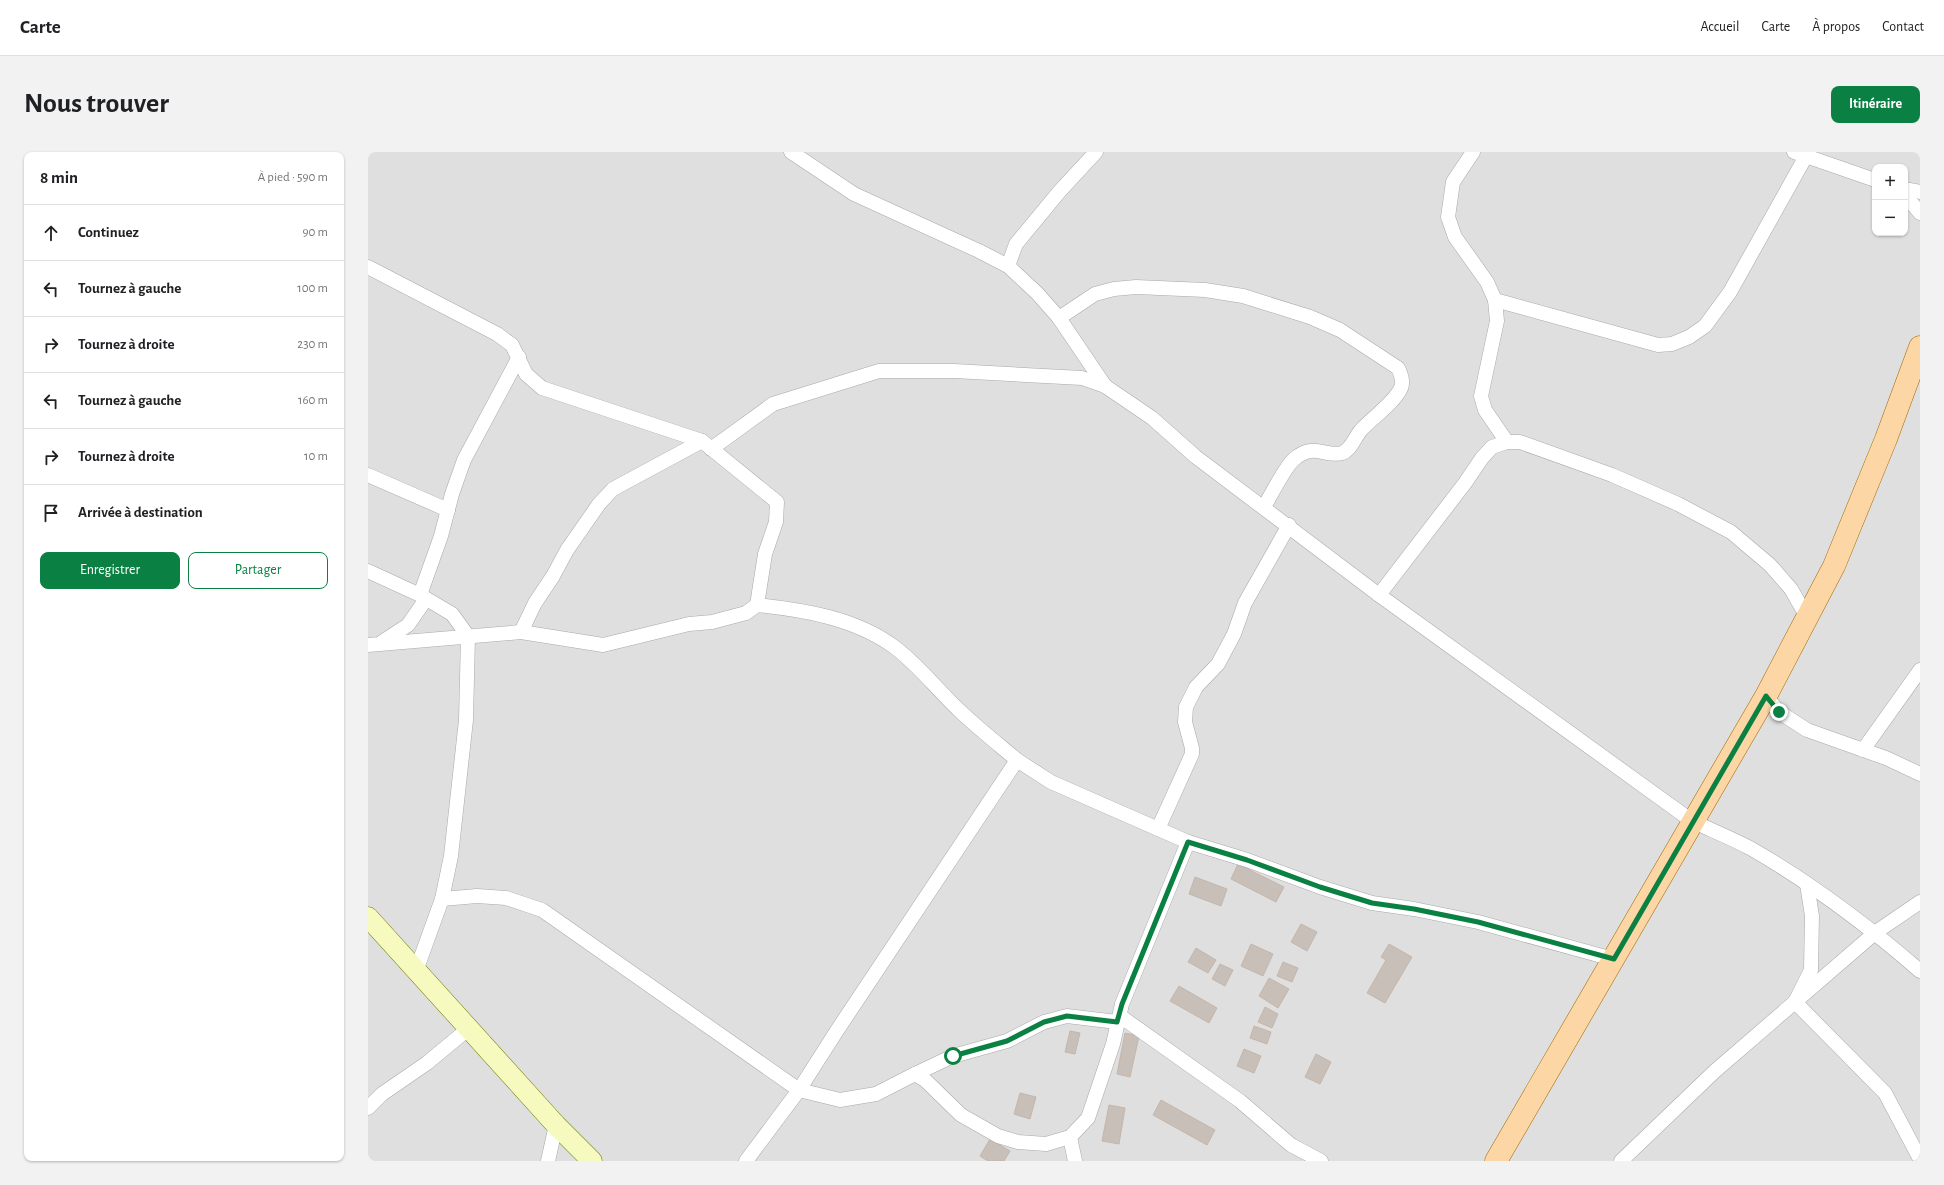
<!DOCTYPE html>
<html lang="fr">
<meta charset="utf-8">
<style>
:root{--surface:#fff;--page:#f2f2f2;--text:#202124;--muted:#757577;--line:#e0e0e0;--accent:#0b8043}
body{margin:0;font-family:"Alegreya Sans",sans-serif;background:var(--page);color:var(--text)}
.controls{position:absolute;right:12px;top:12px;display:grid;overflow:hidden;border-radius:8px;box-shadow:0 1px 3px #0004}
.controls button{width:36px;height:36px;display:grid;place-items:center;padding:0;border:0;border-bottom:1px solid var(--line);background:var(--surface);color:var(--text);font:20px sans-serif}
.stop{position:absolute;width:12px;height:12px;margin:-9px;border:3px solid #0b8043;border-radius:50%;background:#fff}
.stop.end{background:#0b8043;border-color:#fff;box-shadow:0 1px 4px #0008}
.list{margin:0;padding:0;list-style:none}
h2{display:flex;justify-content:space-between;align-items:center;height:52px;margin:0;padding:0 16px;font-size:17px}
h2 small{font-size:13px;font-weight:400;color:var(--muted)}
.list li{display:grid;grid-template-columns:26px 1fr auto;gap:12px;align-items:center;box-sizing:border-box;height:56px;padding:0 16px;border-top:1px solid var(--line)}
.list b{display:block;font-size:15px;white-space:nowrap}
.list em{font-size:13px;font-style:normal;color:var(--muted)}
.actions{display:flex;gap:8px;padding:12px 16px}
.actions a{flex:1;padding:9px 0;border:1px solid var(--accent);border-radius:8px;text-align:center;font-size:14px;color:var(--accent)}
.actions .main{background:var(--accent);color:#fff}
.icon{flex:none;width:22px;height:22px;fill:none;stroke:currentColor;stroke-width:2;stroke-linecap:round;stroke-linejoin:round}
.map{position:relative;flex:none;width:1552px;height:1009px;overflow:hidden;border-radius:8px}
header{display:flex;align-items:center;gap:24px;box-sizing:border-box;height:56px;padding:0 20px;background:var(--surface);border-bottom:1px solid var(--line)}
header strong{font-size:19px}
nav{display:flex;gap:22px;margin-inline-start:auto;font-size:14px}
.intro{display:flex;align-items:center;justify-content:space-between;box-sizing:border-box;height:96px;padding:0 24px}
h1{margin:0;font-size:28px}
.button{padding:10px 18px;border-radius:8px;background:var(--accent);color:#fff;font-size:14px;font-weight:700}
main{display:flex;gap:24px;padding:0 24px}
aside{flex:1;background:var(--surface);border-radius:8px;box-shadow:0 1px 3px #0004}
.map>svg:first-child{display:block}
.residential{fill:#e0dfdf;fill-rule:evenodd}
.building{fill:#c7bfb8;stroke:#c4b6ab}
.lines{fill:none;stroke-linecap:round;stroke-linejoin:round}
.minor-casing{stroke:#a9a9a9;stroke-width:15}
.secondary-casing{stroke:#707d05;stroke-width:21}
.primary-casing{stroke:#a06b00;stroke-width:23}
.minor{stroke:#fff;stroke-width:14}
.secondary{stroke:#f7fabf;stroke-width:20}
.primary{stroke:#fcd6a4;stroke-width:22}
.route{stroke:#0b8043;stroke-width:5}
</style>
<header>
<strong>Carte</strong>
<nav><a>Accueil</a><a>Carte</a><a>À propos</a><a>Contact</a></nav>
</header>
<div class="intro"><h1>Nous trouver</h1><a class="button">Itinéraire</a></div>
<main>
<aside>
<h2>8 min<small>À pied · 590 m</small></h2>
<ul class="list">
<li><svg class="icon" aria-label="ahead" viewBox="0 0 24 24"><path d="M12 20V5M6 11l6-6 6 6"/></svg><div><b>Continuez</b></div><em>90 m</em></li>
<li><svg class="icon" aria-label="left" viewBox="0 0 24 24"><path d="M17 20v-9H6M10 6l-5 5 5 5"/></svg><div><b>Tournez à gauche</b></div><em>100 m</em></li>
<li><svg class="icon" aria-label="right" viewBox="0 0 24 24"><path d="M7 20v-9h11M14 6l5 5-5 5"/></svg><div><b>Tournez à droite</b></div><em>230 m</em></li>
<li><svg class="icon" aria-label="left" viewBox="0 0 24 24"><path d="M17 20v-9H6M10 6l-5 5 5 5"/></svg><div><b>Tournez à gauche</b></div><em>160 m</em></li>
<li><svg class="icon" aria-label="right" viewBox="0 0 24 24"><path d="M7 20v-9h11M14 6l5 5-5 5"/></svg><div><b>Tournez à droite</b></div><em>10 m</em></li>
<li><svg class="icon" aria-label="arrive" viewBox="0 0 24 24"><path d="M6 21V4h12l-3 4 3 4H6"/></svg><div><b>Arrivée à destination</b></div></li>
</ul>
<div class="actions"><a class="main">Enregistrer</a><a>Partager</a></div>
</aside>
<div class="map">
<svg width="1552" height="1009" viewBox="0 0 1552 1009">
<rect width="100%" height="100%" fill="#f2efe9"/>
<!-- residential -->
<path class="residential" d="M0,0H1552V1009H0ZM1507,15H1537V81H1507Z"/>
<!-- building -->
<g class="building">
<path d="M870,712L916,735L908,750L863,727Z"/>
<path d="M827,725L859,737L853,754L821,742Z"/>
<path d="M933,772L949,780L939,799L923,790Z"/>
<path d="M883,792L905,802L895,824L873,814Z"/>
<path d="M1021,792L1044,805L1017,851L999,841L1018,808L1013,805Z"/>
<path d="M828,796L848,808L840,821L820,810Z"/>
<path d="M915,810L930,816L924,830L909,824Z"/>
<path d="M852,812L865,818L857,834L844,827Z"/>
<path d="M901,826L921,837L910,856L891,844Z"/>
<path d="M811,834L849,856L841,871L802,849Z"/>
<path d="M897,855L910,862L904,876L890,870Z"/>
<path d="M886,874L903,880L899,892L882,886Z"/>
<path d="M702,879L712,881L707,902L697,900Z"/>
<path d="M757,881L771,884L762,925L749,922Z"/>
<path d="M876,897L893,904L886,921L869,914Z"/>
<path d="M948,902L963,910L952,932L937,925Z"/>
<path d="M652,941L668,945L662,967L646,962Z"/>
<path d="M793,948L847,978L839,993L785,963Z"/>
<path d="M741,953L757,956L751,992L734,989Z"/>
<path d="M622,987L642,999L636,1009H620L612,1004Z"/>
</g>
<g class="lines">
<defs>
<g id="minor">
<path d="M423,0L486,42L611,99L640,114L669,141L691,166L737,234"/>
<path d="M1105,0L1085,30L1080,65L1087,85L1119,130L1127,148L1129,169L1113,244L1117,258L1139,290"/>
<path d="M1426,0L1507,28"/>
<path d="M1537,37L1552,40"/>
<path d="M1537,43L1552,61"/>
<path d="M640,114L648,92L691,40L728,0"/>
<path d="M0,115L129,182L144,193L158,222L174,236L334,289L409,350L408,370L397,402L389,453"/>
<path d="M1127,148L1290,193L1304,192L1321,185L1337,174L1362,140L1438,4"/>
<path d="M691,166L727,142L746,137L768,135L837,138L875,144L942,165L972,178L1030,216C1033,222 1036,229 1033,236C1026,251 1004,266 993,278C987,285 983,298 974,301C957,306 946,289 925,308C916,317 903,343 896,355"/>
<path d="M334,289L245,337L231,352L199,398L185,424L167,451L153,480L235,493L321,472L344,470L378,461L389,453C436,458 486,466 525,494C551,513 570,539 593,560C611,577 630,592 649,608"/>
<path d="M343,297L405,252L511,219H586L714,226L737,234L784,266L828,305L1011,443L1324,669C1343,678 1363,686 1382,696C1443,731 1499,773 1552,819"/>
<path d="M0,323L80,358"/>
<path d="M0,419L52,443L84,462L100,484L98,568L83,704L74,747L48,819"/>
<path d="M52,443L73,384L84,342L96,308L151,205"/>
<path d="M1011,443L1097,331L1114,306L1124,295L1139,290H1152L1244,323L1310,352L1363,380L1402,413L1423,437L1439,465"/>
<path d="M14,490L40,473L58,447"/>
<path d="M0,493L153,480"/>
<path d="M1398,544L1411,560L1439,578L1518,606L1552,622"/>
<path d="M1495,598L1552,518"/>
<path d="M790,677L824,602V596L817,570L818,555L828,535L850,512L866,482L877,451L921,373"/>
<path d="M1439,732L1444,764L1443,818L1427,850L1517,941L1552,1007"/>
<path d="M74,747L109,744L138,746L174,758L431,938L472,948L508,942L547,922L557,928L593,963L630,984L650,990L678,992L702,985L720,966L745,892L754,852L820,690"/>
<path d="M752,864L872,949L923,993L953,1009"/>
<path d="M547,922L585,904L639,889L676,870L699,864L749,870"/>
<path d="M0,956L14,942L59,911L100,877"/>
<path d="M702,985L707,1009"/>
<path d="M180,1009L188,973"/>
<path d="M378,1009L431,938L470,877L649,608L683,630L820,690L879,708L952,735L1004,751L1046,757L1110,770L1245,807"/>
<path d="M1253,1009L1347,919L1508,780L1552,750"/>
</g>
<path id="secondary" d="M0,765L188,973L224,1009"/>
<path id="primary" d="M1128,1009L1398,544L1466,414L1518,287L1552,195"/>
</defs>
<!-- minor casing -->
<use href="#minor" class="minor-casing"/>
<!-- secondary casing -->
<use href="#secondary" class="secondary-casing"/>
<!-- primary casing -->
<use href="#primary" class="primary-casing"/>
<!-- minor -->
<use href="#minor" class="minor"/>
<!-- secondary -->
<use href="#secondary" class="secondary"/>
<!-- primary -->
<use href="#primary" class="primary"/>
</g>
<g class="lines">
<!-- route -->
<path class="route" d="M585,904L639,889L676,870L699,864L749,870L754,852L820,690L879,708L952,735L1004,751L1046,757L1110,770L1246,807L1398,544L1411,560"/>
</g>
</svg>
<div class="controls">
<button>+</button>
<button>−</button>
</div>
<div class="stop" style="left:585px;top:904px"></div>
<div class="stop end" style="left:1411px;top:560px"></div>
</div>
</main>
